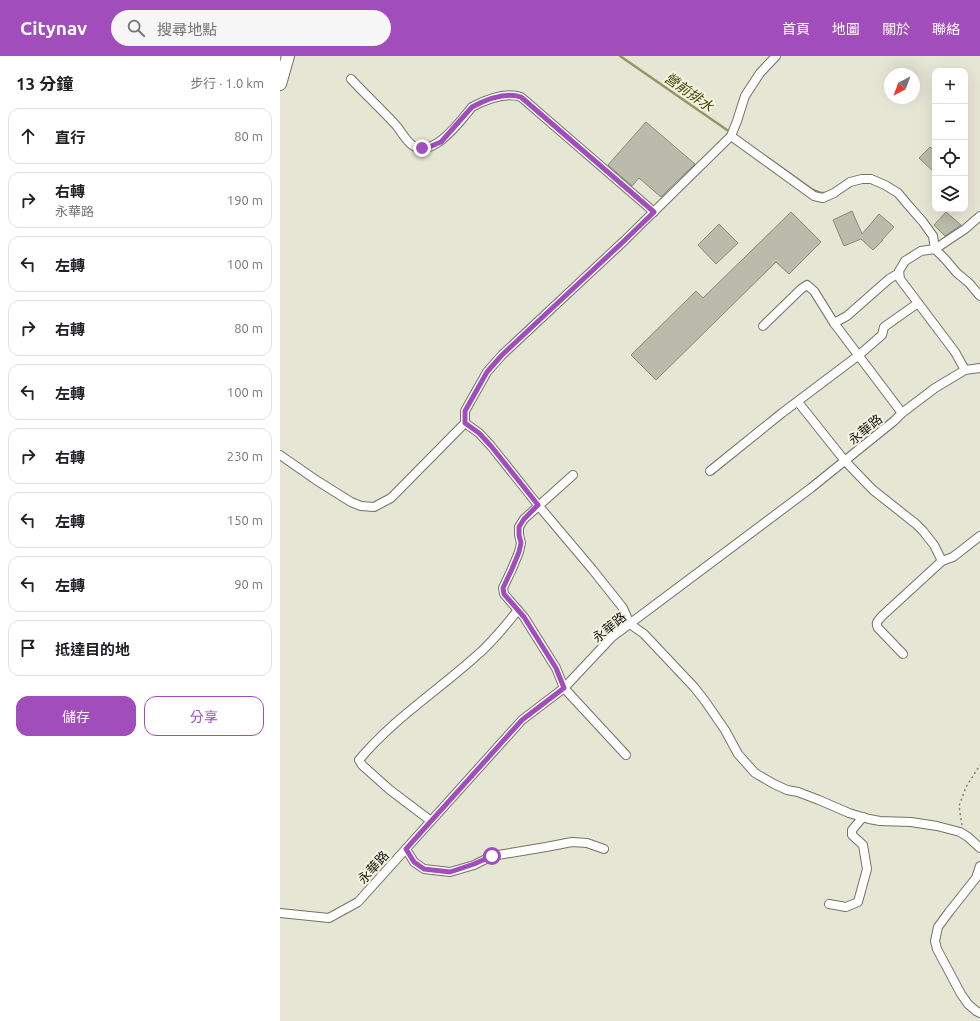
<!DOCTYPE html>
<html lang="zh-TW">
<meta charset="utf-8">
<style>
:root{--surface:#fff;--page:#f6f6f6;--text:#202124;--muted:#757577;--line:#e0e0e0;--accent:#a14dbc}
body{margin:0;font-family:Ubuntu,"Noto Sans TC",sans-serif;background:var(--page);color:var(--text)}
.controls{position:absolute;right:12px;top:12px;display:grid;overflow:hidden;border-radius:8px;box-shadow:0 4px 16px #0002}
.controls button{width:36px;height:36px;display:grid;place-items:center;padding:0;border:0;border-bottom:1px solid var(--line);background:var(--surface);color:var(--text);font:20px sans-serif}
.compass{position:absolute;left:604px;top:12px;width:36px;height:36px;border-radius:50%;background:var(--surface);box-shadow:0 4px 16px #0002;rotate:221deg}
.stop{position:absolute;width:12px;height:12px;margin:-9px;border:3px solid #a14dbc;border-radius:50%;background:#fff}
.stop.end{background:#a14dbc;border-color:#fff;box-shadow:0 1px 4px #0008}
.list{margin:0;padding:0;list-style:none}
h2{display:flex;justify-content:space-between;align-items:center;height:52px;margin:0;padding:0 16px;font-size:17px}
h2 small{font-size:13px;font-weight:400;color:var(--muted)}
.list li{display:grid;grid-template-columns:26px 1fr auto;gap:12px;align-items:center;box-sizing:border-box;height:56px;margin:0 8px 8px;padding:0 8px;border:1px solid var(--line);border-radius:12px}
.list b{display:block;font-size:15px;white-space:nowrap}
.list p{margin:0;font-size:13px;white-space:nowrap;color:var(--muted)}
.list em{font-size:13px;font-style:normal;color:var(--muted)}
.actions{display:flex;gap:8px;padding:12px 16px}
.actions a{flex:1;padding:9px 0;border:1px solid var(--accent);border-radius:12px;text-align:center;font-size:14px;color:var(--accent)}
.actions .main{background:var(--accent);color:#fff}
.icon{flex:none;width:22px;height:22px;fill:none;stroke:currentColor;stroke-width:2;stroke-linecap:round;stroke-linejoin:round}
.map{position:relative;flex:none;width:700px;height:965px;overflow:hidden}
header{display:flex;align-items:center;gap:24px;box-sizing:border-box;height:56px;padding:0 20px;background:var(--accent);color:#fff}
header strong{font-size:19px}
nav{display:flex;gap:22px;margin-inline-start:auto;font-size:14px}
.search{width:280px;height:36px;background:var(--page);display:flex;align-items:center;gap:10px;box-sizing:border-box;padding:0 14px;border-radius:22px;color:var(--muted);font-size:15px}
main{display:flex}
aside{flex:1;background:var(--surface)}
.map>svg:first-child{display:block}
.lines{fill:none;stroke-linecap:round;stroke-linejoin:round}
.stream{stroke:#979662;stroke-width:2.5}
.building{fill:#bbbbab;stroke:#89897a}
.minor-casing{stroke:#737364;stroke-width:10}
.highway-casing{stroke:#737364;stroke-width:14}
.path{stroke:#828276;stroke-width:1.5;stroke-dasharray:2 3;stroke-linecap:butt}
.minor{stroke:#fff;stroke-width:8}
.highway{stroke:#fff;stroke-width:12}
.route{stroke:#a14dbc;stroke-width:5}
.labels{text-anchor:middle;stroke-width:4;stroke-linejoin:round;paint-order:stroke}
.street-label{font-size:13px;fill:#13130d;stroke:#f3f3e2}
.water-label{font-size:14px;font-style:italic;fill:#494603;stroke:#f3f3e2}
</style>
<header>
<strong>Citynav</strong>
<div class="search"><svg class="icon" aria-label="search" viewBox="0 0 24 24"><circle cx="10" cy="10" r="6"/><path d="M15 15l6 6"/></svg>搜尋地點</div>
<nav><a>首頁</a><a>地圖</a><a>關於</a><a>聯絡</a></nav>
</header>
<main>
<aside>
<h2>13 分鐘<small>步行 · 1.0 km</small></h2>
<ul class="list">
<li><svg class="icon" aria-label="ahead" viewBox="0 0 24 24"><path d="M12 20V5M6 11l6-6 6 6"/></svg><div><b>直行</b></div><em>80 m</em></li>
<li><svg class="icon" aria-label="right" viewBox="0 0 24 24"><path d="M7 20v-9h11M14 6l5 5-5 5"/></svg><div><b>右轉</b><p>永華路</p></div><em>190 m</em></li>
<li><svg class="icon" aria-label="left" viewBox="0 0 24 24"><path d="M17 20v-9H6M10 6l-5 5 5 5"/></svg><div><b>左轉</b></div><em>100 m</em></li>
<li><svg class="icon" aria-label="right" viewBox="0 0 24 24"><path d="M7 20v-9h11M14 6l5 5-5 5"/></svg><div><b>右轉</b></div><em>80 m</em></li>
<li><svg class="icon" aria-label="left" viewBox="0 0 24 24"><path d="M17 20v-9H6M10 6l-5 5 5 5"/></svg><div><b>左轉</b></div><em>100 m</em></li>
<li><svg class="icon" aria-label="right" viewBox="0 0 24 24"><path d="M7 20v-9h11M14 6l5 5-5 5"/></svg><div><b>右轉</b></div><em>230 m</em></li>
<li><svg class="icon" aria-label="left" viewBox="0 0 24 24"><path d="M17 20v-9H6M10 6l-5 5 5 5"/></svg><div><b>左轉</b></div><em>150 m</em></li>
<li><svg class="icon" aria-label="left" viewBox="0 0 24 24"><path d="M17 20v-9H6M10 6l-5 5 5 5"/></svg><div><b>左轉</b></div><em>90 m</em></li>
<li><svg class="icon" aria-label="arrive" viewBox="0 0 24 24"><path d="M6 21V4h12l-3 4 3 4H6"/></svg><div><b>抵達目的地</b></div></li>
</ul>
<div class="actions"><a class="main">儲存</a><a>分享</a></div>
</aside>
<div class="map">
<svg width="700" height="965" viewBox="0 0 700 965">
<rect width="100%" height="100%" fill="#e6e6d5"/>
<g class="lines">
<!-- stream -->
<g class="stream">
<path d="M340,0L447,74"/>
<path d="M485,100L533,134L541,137H547"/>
</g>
</g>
<!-- building -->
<g class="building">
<path d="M366,66L415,108L381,141L359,122L352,130L328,109Z"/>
<path d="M650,91L655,95V117L639,102Z"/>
<path d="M572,155L582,178L599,158L614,171L602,184H603L593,194L581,183L564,190L553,164Z"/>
<path d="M511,156L541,186L509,218L496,206L376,324L351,299L416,235L423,242Z"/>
<path d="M666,156L681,169L665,180L654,169Z"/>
<path d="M439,168L458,187L436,208L418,189Z"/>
</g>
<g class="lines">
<defs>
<g id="minor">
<path d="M71,23C85,38 100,52 114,67C121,74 124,83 132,89C153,104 181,64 192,51C207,43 226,36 241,41L374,156"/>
<path d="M451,80L534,140L543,142L554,137L570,126L582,123H591L605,129L618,137L629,150L643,166L653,180L655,193L685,173L700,160"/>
<path d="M554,267L567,260L609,223L619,217"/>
<path d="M483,270L521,233L527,229L534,235L554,267L622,357"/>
<path d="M685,314L675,296L620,223L619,215L625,205L641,195L655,193L665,203L677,217L689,227L700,240"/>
<path d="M518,346L565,405L593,434L636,468L643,475L654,489L662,505"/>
<path d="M185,367L199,377L211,390L258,449L312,513L343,552L350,568L364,578L414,631L425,645L445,674L458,698L475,717L494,728L507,734L518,736L539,744L569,757L589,763L600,765L631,766L657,770L680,776L688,781L700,792"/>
<path d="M0,399L36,424L71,446L81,450L94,451L111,442L185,367V355L207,316L222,299L344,185L451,80L457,65L465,40L480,17L496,0"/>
<path d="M430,415L502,357L579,299L602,279L604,271L638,247"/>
<path d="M293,419L244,463L239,471V479L241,487L239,496L232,513L223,532L224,538L244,561L276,612L284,632L346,699"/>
<path d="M623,598L598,572C595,566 598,565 602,560L662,505L673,501L700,480"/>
<path d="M151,765L110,734L82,709L79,704C112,664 156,636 195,601C212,587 225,570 238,554"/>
<path d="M126,793L134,806L144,813L170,816L194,809L212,800L266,791L292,786L307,787L324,793"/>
<path d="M700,810L696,822L669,856L658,871L655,885L657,893L681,938L688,948L696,955L700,957"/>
<path d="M549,848L566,851L578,846L587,813L583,789L572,779V774L583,761"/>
<path d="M0,857L49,862L78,846L242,664L284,632L332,581L531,432L614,365L622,357L655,332L685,314L700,312"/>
</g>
<path id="highway" d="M0,28L8,0"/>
</defs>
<!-- minor casing -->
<use href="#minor" class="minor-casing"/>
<!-- highway casing -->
<use href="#highway" class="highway-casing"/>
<!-- path -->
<path class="path" d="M682,769L679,750L686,731L700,709"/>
<!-- minor -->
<use href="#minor" class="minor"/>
<!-- highway -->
<use href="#highway" class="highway"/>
</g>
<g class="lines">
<!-- route -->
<path class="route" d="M142,92L149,91L161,86L192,51C207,43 226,36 241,41L374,156L344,185L222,299L207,316L185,355V367L199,377L211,390L258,449L244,463L239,471V479L241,487L239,496L232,513L223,532L224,538L244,561L276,612L284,632L242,664L126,793L134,806L144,813L170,816L194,808L212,800"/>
</g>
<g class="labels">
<!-- street labels -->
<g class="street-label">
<text transform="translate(585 373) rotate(-39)" y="5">永華路</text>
<text transform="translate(329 571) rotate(-40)" y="5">永華路</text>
<text transform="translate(93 811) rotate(-48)" y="5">永華路</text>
</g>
<!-- water labels -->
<g class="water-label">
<text transform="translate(409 36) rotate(35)" y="5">營前排水</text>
</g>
</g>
</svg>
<div class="controls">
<button>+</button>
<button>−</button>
<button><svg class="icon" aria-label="locate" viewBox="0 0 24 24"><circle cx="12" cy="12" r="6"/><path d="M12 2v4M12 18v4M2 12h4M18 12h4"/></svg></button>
<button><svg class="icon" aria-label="layers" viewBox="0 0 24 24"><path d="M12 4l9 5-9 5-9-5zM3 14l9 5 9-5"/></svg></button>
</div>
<svg class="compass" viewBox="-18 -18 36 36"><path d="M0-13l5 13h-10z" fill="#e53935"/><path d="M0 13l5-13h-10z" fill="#757577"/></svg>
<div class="stop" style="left:212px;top:800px"></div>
<div class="stop end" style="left:142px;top:92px"></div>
</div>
</main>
